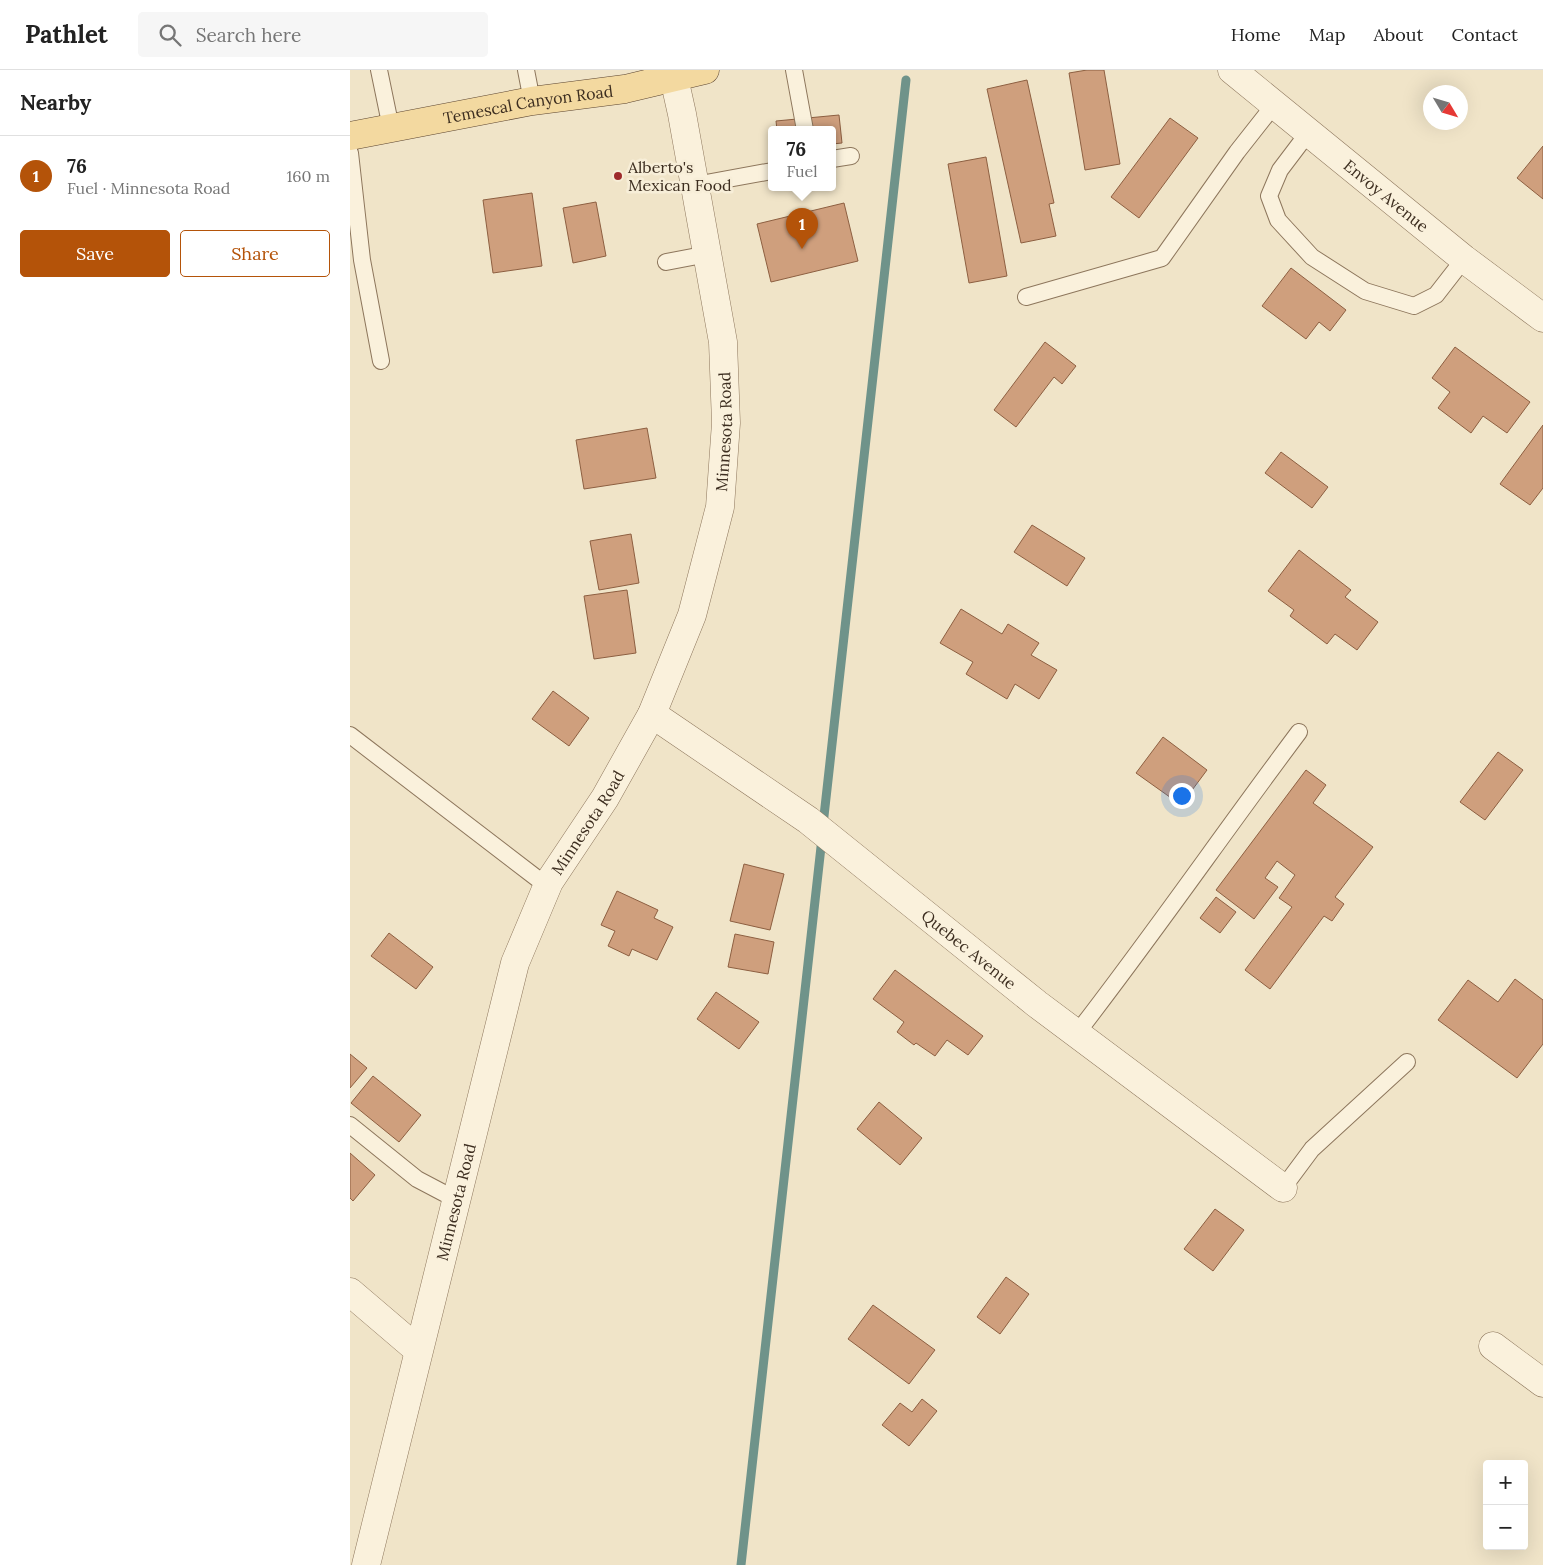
<!DOCTYPE html>
<meta charset="utf-8">
<style>
:root{--surface:#fff;--page:#f6f6f6;--text:#222;--muted:#767676;--line:#e0e0e0;--accent:#b45309}
body{margin:0;font-family:Lora,serif;background:var(--page);color:var(--text)}
.controls{position:absolute;right:15px;bottom:15px;display:grid;overflow:hidden;border-radius:5px;box-shadow:0 5px 20px #0002}
.controls button{width:45px;height:45px;display:grid;place-items:center;padding:0;border:0;border-bottom:1px solid var(--line);background:var(--surface);color:var(--text);font:25px sans-serif}
.compass{position:absolute;left:1073px;top:15px;width:45px;height:45px;border-radius:50%;background:var(--surface);box-shadow:0 5px 20px #0002;rotate:128deg}
.you{position:absolute;left:831px;top:725px;width:18px;height:18px;margin:-12px;border:4px solid #fff;border-radius:50%;background:#1a73e8;box-shadow:0 0 0 8px #1a73e833}
.badge{display:grid;place-items:center;width:32px;height:32px;border-radius:50%;background:var(--accent);color:#fff;font-size:16px;font-weight:700}
.pin{position:absolute;translate:-50% -41px;filter:drop-shadow(0 1px 2px #0008)}
.pin::after{content:'';position:absolute;top:26px;width:18px;height:15px;background:inherit;clip-path:polygon(0 0,100% 0,50% 100%)}
.popup{position:absolute;left:418px;top:56px;width:68px;height:65px;box-sizing:border-box;display:grid;place-content:center;border-radius:5px;background:var(--surface);filter:drop-shadow(0 1px 4px #0005);font-size:16px;white-space:nowrap;color:var(--muted)}
.popup b{font-size:19px;color:var(--text)}
.popup::after{content:'';position:absolute;left:50%;top:100%;margin-left:-10px;border:10px solid transparent;border-top-color:var(--surface)}
.list{margin:0;padding:0;list-style:none}
h2{display:flex;justify-content:space-between;align-items:center;height:65px;margin:0;padding:0 20px;font-size:21px}
h2 small{font-size:16px;font-weight:400;color:var(--muted)}
.list li{display:grid;grid-template-columns:32px 1fr auto;gap:15px;align-items:center;box-sizing:border-box;height:80px;padding:0 20px;border-top:1px solid var(--line)}
.list b{display:block;font-size:19px;white-space:nowrap}
.list p{margin:0;font-size:16px;white-space:nowrap;color:var(--muted)}
.list em{font-size:16px;font-style:normal;color:var(--muted)}
.actions{display:flex;gap:10px;padding:15px 20px}
.actions a{flex:1;padding:11px 0;border:1px solid var(--accent);border-radius:5px;text-align:center;font-size:18px;color:var(--accent)}
.actions .main{background:var(--accent);color:#fff}
.icon{flex:none;width:28px;height:28px;fill:none;stroke:currentColor;stroke-width:2;stroke-linecap:round;stroke-linejoin:round}
.map{position:relative;flex:none;width:1193px;height:1495px;overflow:hidden}
header{display:flex;align-items:center;gap:30px;box-sizing:border-box;height:70px;padding:0 25px;background:var(--surface);border-bottom:1px solid var(--line)}
header strong{font-size:24px}
nav{display:flex;gap:28px;margin-inline-start:auto;font-size:18px}
.search{width:350px;height:45px;background:var(--page);display:flex;align-items:center;gap:12px;box-sizing:border-box;padding:0 18px;border-radius:5px;color:var(--muted);font-size:19px}
main{display:flex}
aside{flex:1;background:var(--surface)}
.map>svg:first-child{display:block}
.lines{fill:none;stroke-linecap:round;stroke-linejoin:round}
.stream{stroke:#6f938a;stroke-width:9}
.building{fill:#cf9f7d;stroke:#8d5f41}
.service-casing{stroke:#8d765c;stroke-width:18}
.minor-casing{stroke:#8d765c;stroke-width:29}
.primary-casing{stroke:#5b4430;stroke-width:29}
.service{stroke:#faf1dc;stroke-width:16}
.minor{stroke:#faf1dc;stroke-width:28}
.primary{stroke:#f3d9a0;stroke-width:28}
.poi-dot{fill:#9e2a2b;stroke:#f7eed8;stroke-width:2}
.labels{text-anchor:middle;stroke-width:5;stroke-linejoin:round;paint-order:stroke}
.street-label{font-size:16px;fill:#3d2e20;stroke:#f7eed8}
.poi-label{font-size:16px;fill:#3d2e20;stroke:#f7eed8;text-anchor:start}
</style>
<header>
<strong>Pathlet</strong>
<div class="search"><svg class="icon" aria-label="search" viewBox="0 0 24 24"><circle cx="10" cy="10" r="6"/><path d="M15 15l6 6"/></svg>Search here</div>
<nav><a>Home</a><a>Map</a><a>About</a><a>Contact</a></nav>
</header>
<main>
<aside>
<h2>Nearby<small></small></h2>
<ul class="list">
<li><span class="badge">1</span><div><b>76</b><p>Fuel · Minnesota Road</p></div><em>160 m</em></li>
</ul>
<div class="actions"><a class="main">Save</a><a>Share</a></div>
</aside>
<div class="map">
<svg width="1193" height="1495" viewBox="0 0 1193 1495">
<rect width="100%" height="100%" fill="#f0e4c8"/>
<g class="lines">
<!-- stream -->
<g class="stream">
<path d="M473,755L556,10"/>
<path d="M391,1495L472,768"/>
</g>
</g>
<!-- building -->
<g class="building">
<path d="M737,0H754L770,94L735,100L719,3Z"/>
<path d="M677,10L704,133L699,134L706,166L671,173L637,19Z"/>
<path d="M489,45L492,73L482,74V60H427L426,51Z"/>
<path d="M820,48L848,68L789,148L761,127Z"/>
<path d="M1193,76V129L1167,108Z"/>
<path d="M636,87L657,206L619,213L598,94Z"/>
<path d="M182,123L192,196L143,203L133,130Z"/>
<path d="M246,132L256,186L223,193L213,138Z"/>
<path d="M494,133L508,191L421,212L407,154Z"/>
<path d="M941,198L996,240L980,261L969,252L956,269L912,236Z"/>
<path d="M695,272L726,296L712,314L704,307L666,357L644,340Z"/>
<path d="M1105,277L1180,332L1157,363L1133,346L1121,363L1088,338L1100,322L1082,308Z"/>
<path d="M1193,355V418L1180,435L1150,414Z"/>
<path d="M297,358L306,408L234,419L226,370Z"/>
<path d="M931,382L978,417L962,438L915,403Z"/>
<path d="M682,455L735,488L717,516L664,482Z"/>
<path d="M281,464L289,513L249,520L240,471Z"/>
<path d="M949,480L1001,520L995,527L1028,552L1007,580L985,564L977,574L940,546L944,540L918,521Z"/>
<path d="M277,520L286,583L244,589L234,526Z"/>
<path d="M611,539L652,564L658,554L689,573L681,585L707,600L689,629L665,614L657,629L616,604L623,592L590,573Z"/>
<path d="M203,621L239,648L219,676L182,649Z"/>
<path d="M813,667L857,700L831,735L786,703Z"/>
<path d="M1148,682L1173,700L1135,750L1110,732Z"/>
<path d="M956,700L976,715L963,733L1023,777L985,827L994,834L982,851L974,846L920,919L895,900L942,837L929,828L945,805L927,791L915,808L928,817L904,849L866,820Z"/>
<path d="M394,794L434,804L420,860L380,851Z"/>
<path d="M267,821L308,840L304,848L323,857L307,890L282,879L279,886L258,876L265,861L251,855Z"/>
<path d="M866,827L886,842L870,863L850,848Z"/>
<path d="M39,863L83,897L66,919L21,886Z"/>
<path d="M385,864L424,872L418,904L378,897Z"/>
<path d="M545,900L633,966L618,985L597,970L585,986L566,973L564,975L547,962L554,952L523,929Z"/>
<path d="M1165,909L1193,930V974L1167,1008L1088,950L1118,910L1148,932Z"/>
<path d="M366,922L409,952L389,979L347,949Z"/>
<path d="M0,984L17,998L0,1018Z"/>
<path d="M23,1006L71,1045L49,1072L1,1033Z"/>
<path d="M529,1032L572,1068L550,1095L507,1059Z"/>
<path d="M0,1083L25,1105L3,1131L0,1128Z"/>
<path d="M865,1139L894,1160L863,1201L834,1179Z"/>
<path d="M656,1207L679,1224L650,1264L627,1247Z"/>
<path d="M523,1235L585,1280L559,1314L498,1269Z"/>
<path d="M572,1329L587,1341L559,1376L532,1355L550,1333L562,1342Z"/>
</g>
<g class="lines">
<defs>
<g id="service">
<path d="M29,0L41,58"/>
<path d="M176,0L182,31"/>
<path d="M444,0L455,60"/>
<path d="M958,63L930,100L919,126L928,150L962,187L1015,221L1064,236L1086,225L1114,189"/>
<path d="M0,83L12,190L31,291"/>
<path d="M482,89L501,86"/>
<path d="M345,115L422,101"/>
<path d="M316,192L358,184"/>
<path d="M676,227L812,188L887,82L924,35"/>
<path d="M0,665L197,816"/>
<path d="M727,963C803,865 874,762 949,662"/>
<path d="M0,1055L67,1109L105,1129"/>
<path d="M933,1118L962,1079L1057,992"/>
</g>
<g id="minor">
<path id="s1" d="M882,0L1114,189L1193,248"/>
<path id="s2" d="M302,644L458,750L687,934L933,1118"/>
<path d="M0,1222L68,1280"/>
<path d="M1143,1276L1193,1313"/>
<path id="s3" d="M16,1495L165,893L199,812L255,728L302,644L342,545L370,437L376,353L373,272L332,44L324,8"/>
</g>
<g id="primary">
<path id="s4" d="M0,66L182,31L275,19L355,0"/>
</g>
</defs>
<!-- service casing -->
<use href="#service" class="service-casing"/>
<!-- minor casing -->
<use href="#minor" class="minor-casing"/>
<!-- primary casing -->
<use href="#primary" class="primary-casing"/>
<!-- service -->
<use href="#service" class="service"/>
<!-- minor -->
<use href="#minor" class="minor"/>
<!-- primary -->
<use href="#primary" class="primary"/>
</g>
<!-- markers -->
<circle class="poi-dot" cx="268" cy="106" r="5"/>
<g class="labels">
<!-- street labels -->
<g class="street-label">
<text dy="6" stroke="none"><textPath href="#s4" startOffset="181">Temescal Canyon Road</textPath></text>
<text dy="6" stroke="none"><textPath href="#s1" startOffset="199">Envoy Avenue</textPath></text>
<text dy="6" stroke="none"><textPath href="#s3" startOffset="1199">Minnesota Road</textPath></text>
<text dy="6" stroke="none"><textPath href="#s3" startOffset="779">Minnesota Road</textPath></text>
<text dy="6" stroke="none"><textPath href="#s2" startOffset="395">Quebec Avenue</textPath></text>
<text dy="6" stroke="none"><textPath href="#s3" startOffset="374">Minnesota Road</textPath></text>
</g>
<!-- poi labels -->
<g class="poi-label">
<text x="278" y="103">Alberto's<tspan x="278" dy="18">Mexican Food</tspan></text>
</g>
</g>
</svg>
<div class="controls">
<button>+</button>
<button>−</button>
</div>
<svg class="compass" viewBox="-18 -18 36 36"><path d="M0-13l5 13h-10z" fill="#e53935"/><path d="M0 13l5-13h-10z" fill="#767676"/></svg>
<div class="you"></div>
<div class="pin badge" style="left:452px;top:179px">1</div>
<div class="popup"><b>76</b>Fuel</div>
</div>
</main>
